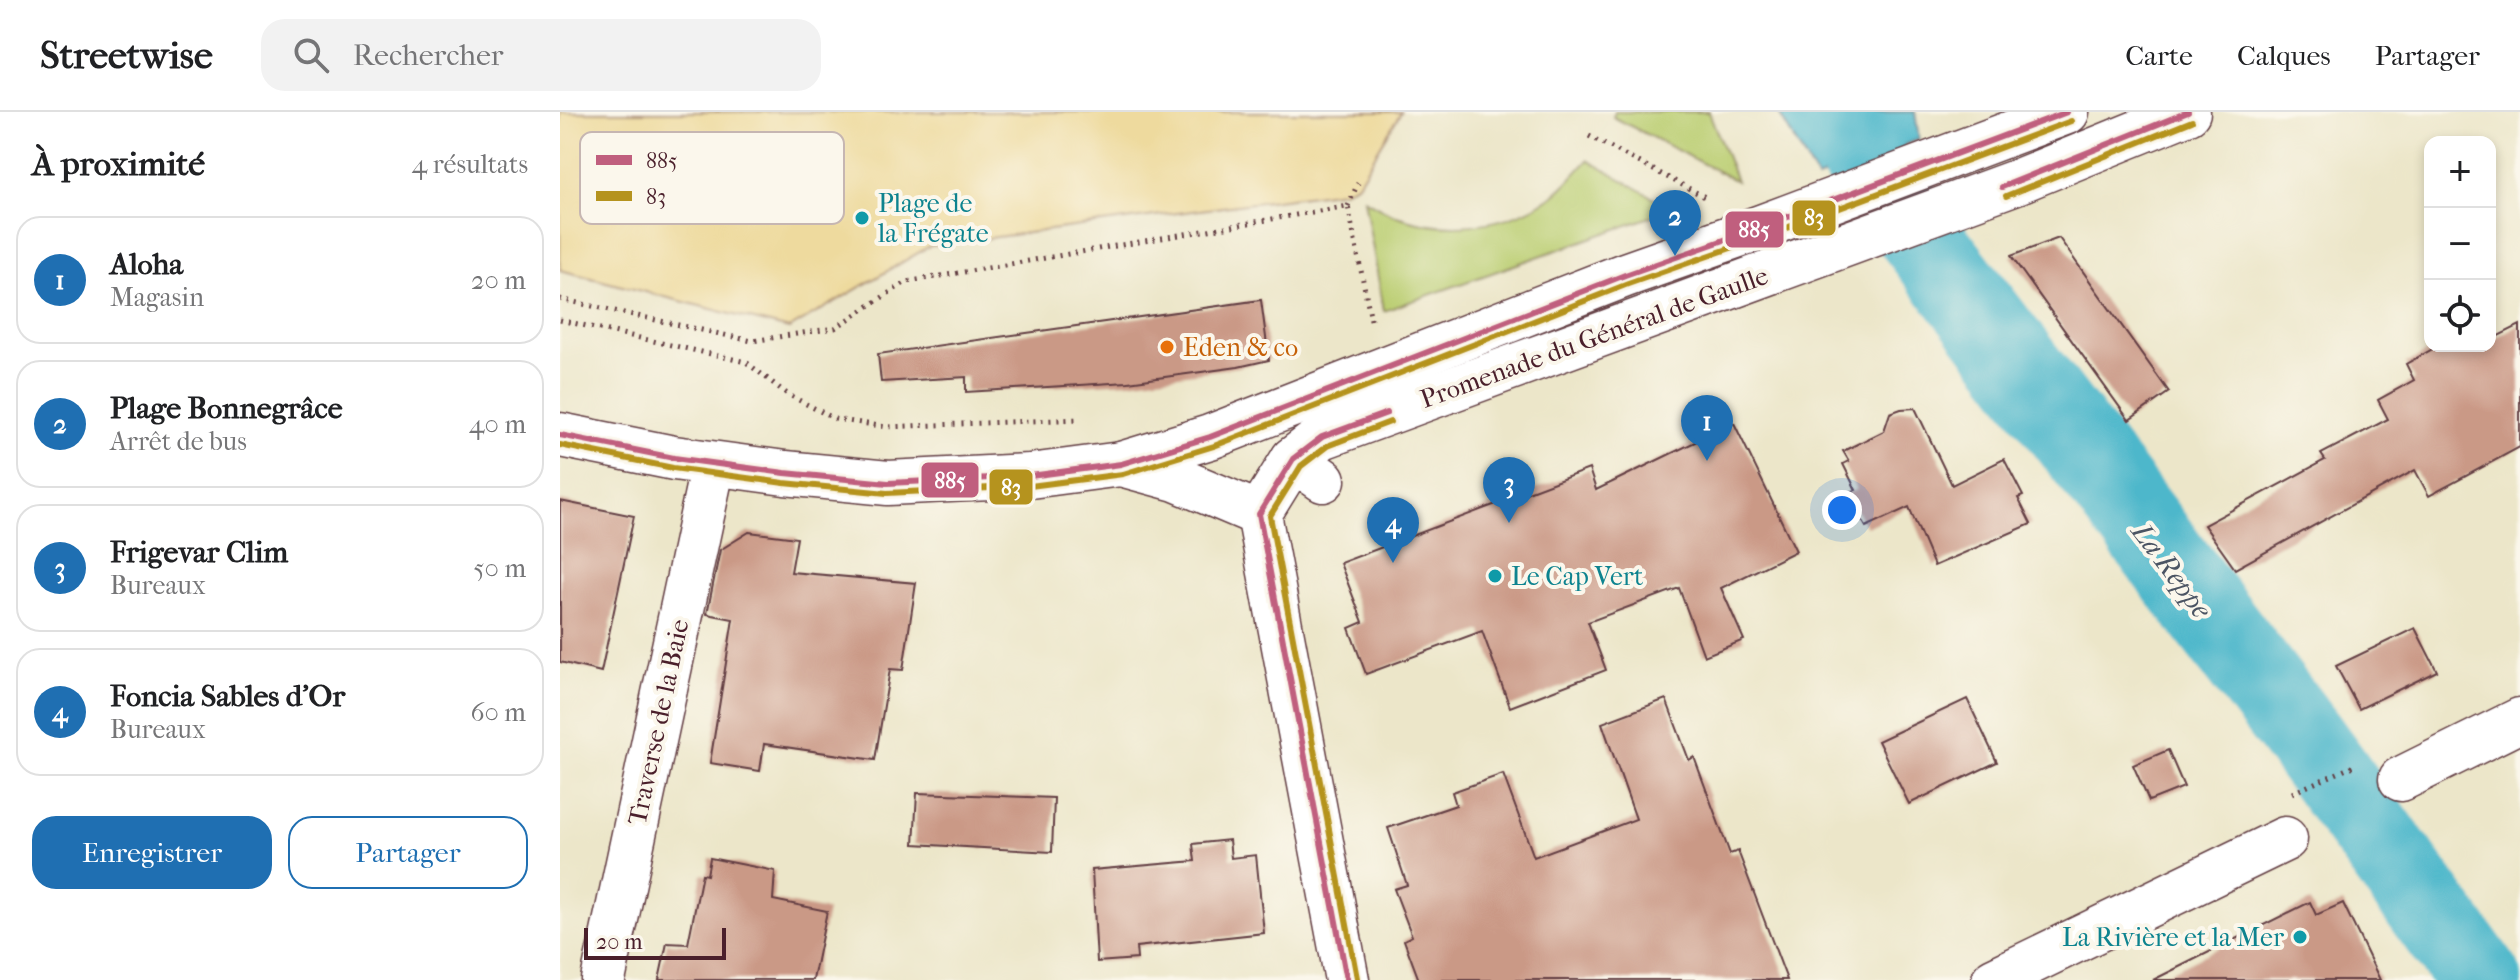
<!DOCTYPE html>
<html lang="fr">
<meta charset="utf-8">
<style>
:root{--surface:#fff;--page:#f2f2f2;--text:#202124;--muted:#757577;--line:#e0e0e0;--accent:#1f6fb2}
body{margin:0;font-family:"IM FELL French Canon",serif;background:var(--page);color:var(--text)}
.controls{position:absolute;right:24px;top:24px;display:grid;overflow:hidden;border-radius:16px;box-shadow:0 4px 12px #0003}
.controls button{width:72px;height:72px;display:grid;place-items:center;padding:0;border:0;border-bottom:2px solid var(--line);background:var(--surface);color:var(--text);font:40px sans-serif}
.scale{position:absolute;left:24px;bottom:20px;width:142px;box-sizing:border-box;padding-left:8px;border:4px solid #4a1f2b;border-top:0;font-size:22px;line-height:28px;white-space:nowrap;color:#4a1f2b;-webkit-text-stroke:6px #fbf7ec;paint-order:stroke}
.you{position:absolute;left:1282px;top:398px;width:28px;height:28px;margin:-20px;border:6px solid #fff;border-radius:50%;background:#1a73e8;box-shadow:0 0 0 12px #1a73e833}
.badge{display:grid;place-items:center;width:52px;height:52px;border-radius:50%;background:var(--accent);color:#fff;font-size:26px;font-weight:700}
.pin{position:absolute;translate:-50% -66px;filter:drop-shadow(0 2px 4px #0008)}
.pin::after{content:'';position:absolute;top:42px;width:28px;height:24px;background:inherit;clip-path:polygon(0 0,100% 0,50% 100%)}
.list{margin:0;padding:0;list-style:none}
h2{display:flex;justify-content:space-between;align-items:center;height:104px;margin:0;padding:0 32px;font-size:34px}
h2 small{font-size:26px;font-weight:400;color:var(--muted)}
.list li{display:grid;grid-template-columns:52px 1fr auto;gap:24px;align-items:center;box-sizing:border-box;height:128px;margin:0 16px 16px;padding:0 16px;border:2px solid var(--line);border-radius:24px}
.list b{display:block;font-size:30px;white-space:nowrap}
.list p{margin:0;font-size:26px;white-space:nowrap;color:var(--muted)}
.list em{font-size:26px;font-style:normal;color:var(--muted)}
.actions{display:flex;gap:16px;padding:24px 32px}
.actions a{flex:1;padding:18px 0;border:2px solid var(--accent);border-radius:24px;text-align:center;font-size:28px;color:var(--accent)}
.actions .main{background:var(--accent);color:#fff}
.icon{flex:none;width:44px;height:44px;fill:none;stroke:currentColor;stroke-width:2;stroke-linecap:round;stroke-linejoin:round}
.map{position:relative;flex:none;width:1960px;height:868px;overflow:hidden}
header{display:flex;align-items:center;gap:48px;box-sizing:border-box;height:112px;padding:0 40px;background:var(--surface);border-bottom:2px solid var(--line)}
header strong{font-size:38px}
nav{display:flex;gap:44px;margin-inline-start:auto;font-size:28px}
.search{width:560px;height:72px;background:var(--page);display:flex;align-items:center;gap:20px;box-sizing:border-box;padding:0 28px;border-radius:24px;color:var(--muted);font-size:30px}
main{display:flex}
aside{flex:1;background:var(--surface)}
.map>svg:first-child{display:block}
.green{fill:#bacd70;stroke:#82764e;stroke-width:2}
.sand{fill:#eeda9e;stroke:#9c7c64;stroke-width:2}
.water{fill:#4eb7cb;stroke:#4c6b7b;stroke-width:2}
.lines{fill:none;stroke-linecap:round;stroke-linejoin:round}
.river{stroke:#4eb7cb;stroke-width:84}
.building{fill:#ca9986}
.minor-casing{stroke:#623d43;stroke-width:47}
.major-casing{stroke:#623d43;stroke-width:47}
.path{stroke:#623d43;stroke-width:5;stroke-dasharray:2 6;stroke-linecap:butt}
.minor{stroke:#fff;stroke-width:44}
.major{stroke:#fff;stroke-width:44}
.bus-1-casing{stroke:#fbf7ec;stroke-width:12}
.bus-2-casing{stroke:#fbf7ec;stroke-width:12}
.bus-1{stroke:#c05f7e;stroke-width:6}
.bus-2{stroke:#b5931e;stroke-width:6}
.culture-dot{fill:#0f9aa8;stroke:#fbf7ec;stroke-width:3}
.food-dot{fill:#e8710a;stroke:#fbf7ec;stroke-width:3}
.labels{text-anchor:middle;stroke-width:8;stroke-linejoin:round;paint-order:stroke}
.culture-label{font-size:26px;fill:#0d838f;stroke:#fbf7ec;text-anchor:start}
.street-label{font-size:26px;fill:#4a1f2b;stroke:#fbf7ec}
.food-label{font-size:26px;fill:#c56008;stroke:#fbf7ec;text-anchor:start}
.water-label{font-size:28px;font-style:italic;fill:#4b5463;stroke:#fbf7ec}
.key{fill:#fbf7ec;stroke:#c6b6b2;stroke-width:2}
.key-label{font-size:22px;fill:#4a1f2b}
.line-badge{stroke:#fbf7ec;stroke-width:3}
.badge-label{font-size:22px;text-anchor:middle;font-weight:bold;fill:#fff}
</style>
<header>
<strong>Streetwise</strong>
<div class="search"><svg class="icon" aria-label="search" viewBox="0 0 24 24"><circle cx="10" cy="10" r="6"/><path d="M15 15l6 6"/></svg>Rechercher</div>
<nav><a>Carte</a><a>Calques</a><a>Partager</a></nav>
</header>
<main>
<aside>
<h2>À proximité<small>4 résultats</small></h2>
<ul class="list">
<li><span class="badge">1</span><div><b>Aloha</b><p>Magasin</p></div><em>20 m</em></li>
<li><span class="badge">2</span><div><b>Plage Bonnegrâce</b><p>Arrêt de bus</p></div><em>40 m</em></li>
<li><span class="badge">3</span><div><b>Frigevar Clim</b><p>Bureaux</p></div><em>50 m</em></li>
<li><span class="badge">4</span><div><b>Foncia Sables d'Or</b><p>Bureaux</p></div><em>60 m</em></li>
</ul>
<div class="actions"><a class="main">Enregistrer</a><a>Partager</a></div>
</aside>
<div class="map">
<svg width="1960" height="868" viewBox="0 0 1960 868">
<rect width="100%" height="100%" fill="#fbf7ec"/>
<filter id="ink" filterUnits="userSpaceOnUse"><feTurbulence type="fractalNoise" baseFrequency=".0125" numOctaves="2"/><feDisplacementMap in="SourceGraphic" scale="16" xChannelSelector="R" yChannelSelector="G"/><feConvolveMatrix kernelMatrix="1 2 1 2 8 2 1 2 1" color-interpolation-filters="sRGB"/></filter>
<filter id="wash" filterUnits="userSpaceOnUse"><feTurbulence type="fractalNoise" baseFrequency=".006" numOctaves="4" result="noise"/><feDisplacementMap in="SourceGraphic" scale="32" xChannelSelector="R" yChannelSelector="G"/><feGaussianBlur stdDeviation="1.8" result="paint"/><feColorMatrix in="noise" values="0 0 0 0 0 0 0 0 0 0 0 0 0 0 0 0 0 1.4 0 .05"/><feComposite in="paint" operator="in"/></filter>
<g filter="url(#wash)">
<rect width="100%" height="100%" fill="#ece6c9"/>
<!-- green -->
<g class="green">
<path d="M1055,0H1149L1176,69L1053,5Z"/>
<path d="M1028,48L1113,97L824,199L804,87C815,93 826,100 837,104C884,121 940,116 983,90C1001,80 1014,63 1028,48Z"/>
</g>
<!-- sand -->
<path class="sand" d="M0,0H841L798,71L783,79L370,134L229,217L0,158Z"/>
<!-- water -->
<path class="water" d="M1218,0H1355L1359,27L1257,67Z"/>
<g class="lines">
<!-- river -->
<path class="river" d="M1303,49L1745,628L1920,868"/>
</g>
<g id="blocks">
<!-- building -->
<g class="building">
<path d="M1499,126L1609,280L1569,308L1451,144Z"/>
<path d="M701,188L709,248L678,255L568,270L406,280V265L321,270L318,242Z"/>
<path d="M1960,213V335L1869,384L1855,358L1675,457L1644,413L1765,348L1761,342L1828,307L1818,288L1854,268L1846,252L1878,234H1930V228Z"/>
<path d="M1355,296L1392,373L1444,347L1463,384L1458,386L1471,412L1374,454L1349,395L1306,415L1287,381L1296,378L1283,352L1289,349L1283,339L1324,319L1330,301L1341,297Z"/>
<path d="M1174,311L1236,439L1161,476L1184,528L1144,544L1119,476L1028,510L1046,558L950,595L922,519L806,562L789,516L803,510L780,451L1029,357L1036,378Z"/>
<path d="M0,389L74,404L41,560L0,550Z"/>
<path d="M189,420L237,426L231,460L356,471L343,558L330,557L315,648L204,632L200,659L150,651L173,507L147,502L160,438Z"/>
<path d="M1855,516L1877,559L1799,597L1776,554Z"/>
<path d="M1106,587L1129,648L1134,645L1170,742L1178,739L1227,868H859L844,828L852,824L834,777L847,773L828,716L896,693L892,680L943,662L974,745L1076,707L1042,611Z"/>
<path d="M1407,587L1437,650L1349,692L1318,629Z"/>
<path d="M1608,638L1624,675L1589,689L1573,653Z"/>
<path d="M357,681L494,686L492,740L354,732Z"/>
<path d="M669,728L671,746L696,743L704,821L576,835L577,847L537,850L532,758L635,749L633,732Z"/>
<path d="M150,746L215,759L213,788L267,799L253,868H99L107,831L128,832L142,762L147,763Z"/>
<path d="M1750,790L1756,803L1783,791L1820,868H1593Z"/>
</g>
</g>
</g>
<g filter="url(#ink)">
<use href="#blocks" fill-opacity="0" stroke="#623d43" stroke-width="2"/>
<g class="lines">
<defs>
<g id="minor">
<path d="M733,347L763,368"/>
<path d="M1841,667L1960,608"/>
<path d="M43,868L153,352"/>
<path d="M1434,868L1725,727"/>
</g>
<g id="major">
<path d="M0,323L114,346L225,361L328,371L470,364L561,352L650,325L1065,163L1201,115L1507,0"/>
<path d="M561,352L616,367L699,402"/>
<path d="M699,402L733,347L762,325L1456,70L1628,0"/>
<path d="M699,402L787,868"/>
</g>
</defs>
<!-- minor casing -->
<use href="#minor" class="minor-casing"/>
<!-- major casing -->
<use href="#major" class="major-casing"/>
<!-- path -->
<g class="path">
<path d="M1029,24L1145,85"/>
<path d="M788,94L798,71"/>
<path d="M0,187L192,229L275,216L346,170L788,94L812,213"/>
<path d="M0,208L186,250L227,282L275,307L326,315L521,307"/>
<path d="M1732,681L1796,653"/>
</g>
<!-- minor -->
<use href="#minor" class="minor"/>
<!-- major -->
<use href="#major" class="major"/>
<defs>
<g id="bus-1">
<path d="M1442,75L1628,0"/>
<path d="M0,323L114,346L225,361L328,371L470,364L561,352L650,325L1065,163L1201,115L1507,0"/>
<path d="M787,868L699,402L733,347L762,325L827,301"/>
</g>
<g id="bus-2">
<path d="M1446,84L1632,9"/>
<path d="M0,333L113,356L224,371L327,381L470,374L563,362L654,334L1068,172L1205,124L1511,9"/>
<path d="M797,866L710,404L741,354L767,334L830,310"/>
</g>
</defs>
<!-- bus-1 casing -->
<use href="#bus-1" class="bus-1-casing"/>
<!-- bus-2 casing -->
<use href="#bus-2" class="bus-2-casing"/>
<!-- bus-1 -->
<use href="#bus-1" class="bus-1"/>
<!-- bus-2 -->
<use href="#bus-2" class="bus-2"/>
</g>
</g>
<!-- markers -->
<g class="culture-dot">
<circle cx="302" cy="106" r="8"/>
<circle cx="935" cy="464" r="8"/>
<circle cx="1740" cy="825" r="8"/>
</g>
<circle class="food-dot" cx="607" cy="235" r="8"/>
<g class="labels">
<!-- culture labels -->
<g class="culture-label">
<text x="318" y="100">Plage de<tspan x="318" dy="30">la Frégate</tspan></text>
<text x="951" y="473">Le Cap Vert</text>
<text x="1724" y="834" text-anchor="end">La Rivière et la Mer</text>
</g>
<!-- street labels -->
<g class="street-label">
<text transform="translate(1034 225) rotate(-20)" y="9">Promenade du Général de Gaulle</text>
<text transform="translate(98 610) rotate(-78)" y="9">Traverse de la Baie</text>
</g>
<!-- food labels -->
<g class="food-label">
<text x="623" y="244">Eden &amp; co</text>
</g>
<!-- water labels -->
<g class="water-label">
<text transform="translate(1612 458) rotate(53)" y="10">La Reppe</text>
</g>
</g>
<!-- legend -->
<rect x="20" y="20" width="264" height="92" rx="12" class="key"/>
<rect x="36" y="43" width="36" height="10" fill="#c05f7e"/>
<rect x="36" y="79" width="36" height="10" fill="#b5931e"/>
<g class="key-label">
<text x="86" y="56">885</text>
<text x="86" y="92">83</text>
</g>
<g class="line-badge">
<rect x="1231" y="87" width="46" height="38" rx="8" fill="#b5931e"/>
<rect x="1164" y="98" width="61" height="39" rx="8" fill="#c05f7e"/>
<rect x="360" y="349" width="60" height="38" rx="8" fill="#c05f7e"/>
<rect x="428" y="356" width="46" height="38" rx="8" fill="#b5931e"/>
</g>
<g class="badge-label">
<text x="1254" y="113">83</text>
<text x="1194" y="125">885</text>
<text x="390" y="376">885</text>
<text x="451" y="383">83</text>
</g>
</svg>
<div class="controls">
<button>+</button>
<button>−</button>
<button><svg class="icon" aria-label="locate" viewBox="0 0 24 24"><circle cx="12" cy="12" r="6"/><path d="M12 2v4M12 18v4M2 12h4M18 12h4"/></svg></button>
</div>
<div class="scale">20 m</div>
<div class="you"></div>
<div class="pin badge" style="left:1147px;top:349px">1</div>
<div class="pin badge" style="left:1115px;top:144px">2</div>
<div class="pin badge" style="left:949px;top:411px">3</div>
<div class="pin badge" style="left:833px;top:451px">4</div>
</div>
</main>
